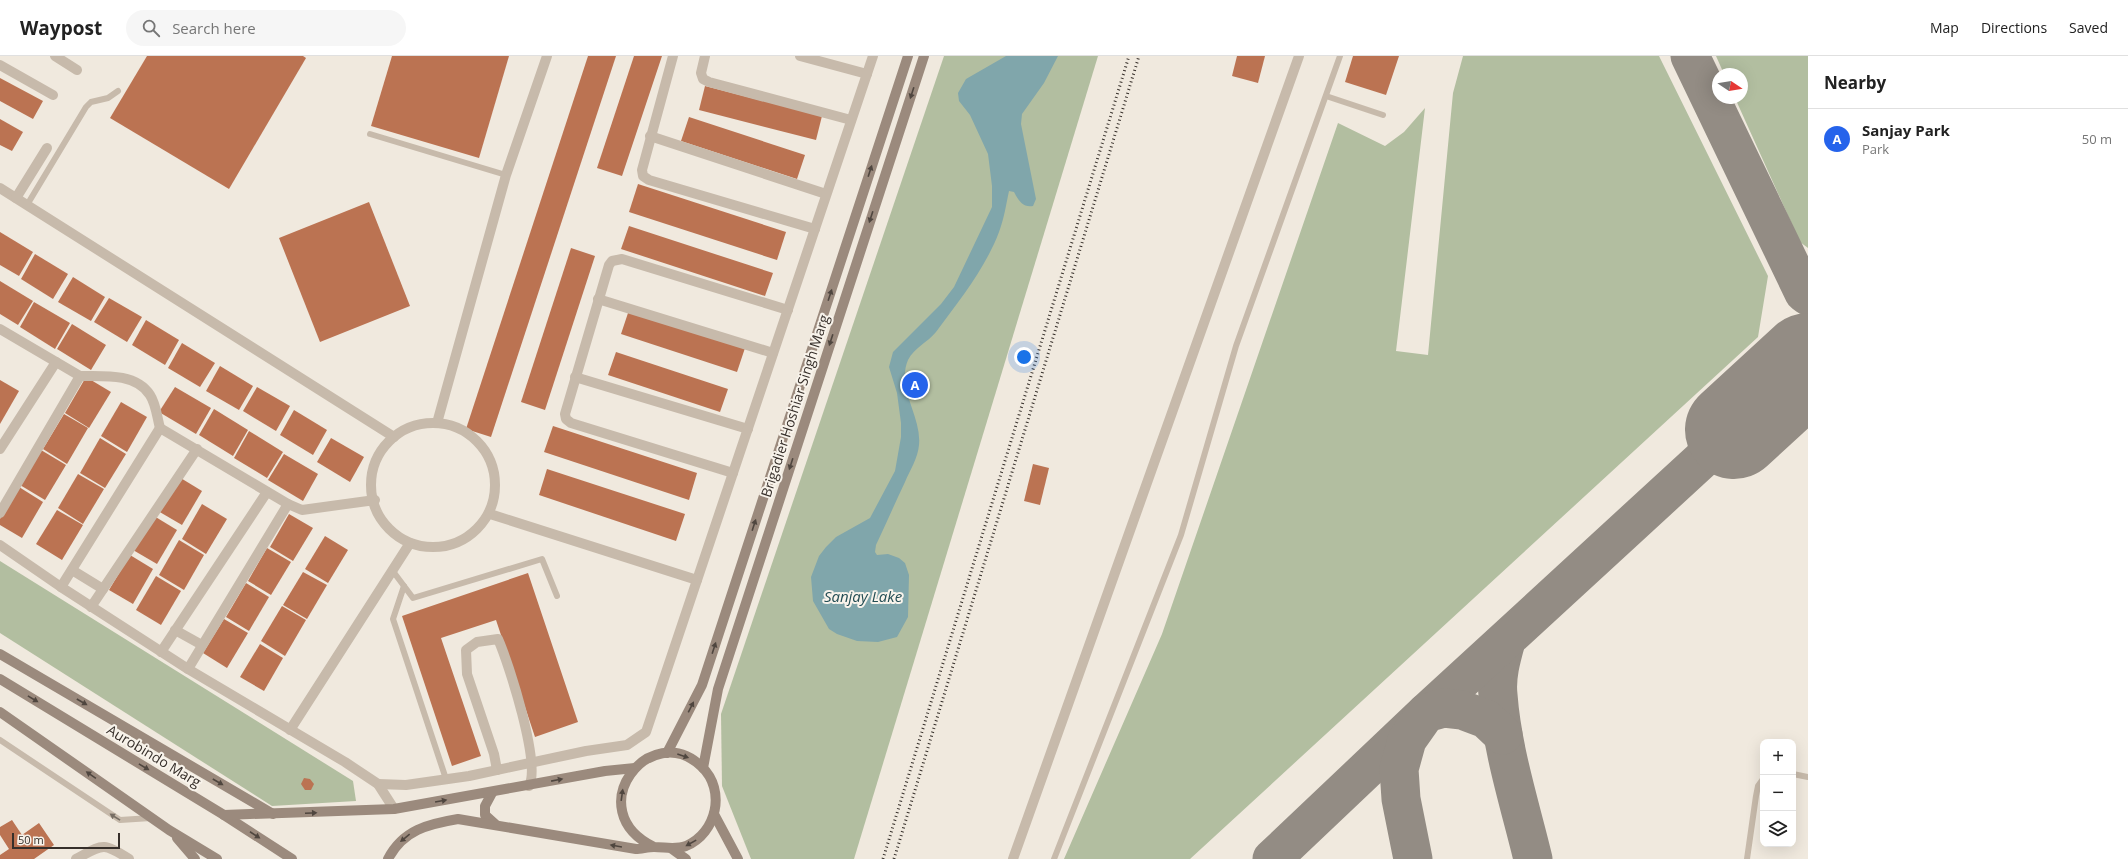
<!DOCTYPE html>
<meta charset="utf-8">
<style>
:root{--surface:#fff;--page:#f6f6f6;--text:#222;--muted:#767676;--line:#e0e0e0;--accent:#2563eb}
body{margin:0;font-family:"Open Sans",sans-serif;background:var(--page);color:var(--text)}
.controls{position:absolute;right:12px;bottom:12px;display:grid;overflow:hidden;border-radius:8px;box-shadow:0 4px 16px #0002}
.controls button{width:36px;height:36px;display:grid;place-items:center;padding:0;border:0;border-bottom:1px solid var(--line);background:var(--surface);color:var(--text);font:20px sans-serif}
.compass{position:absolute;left:1712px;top:12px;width:36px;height:36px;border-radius:50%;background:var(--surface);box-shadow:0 4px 16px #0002;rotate:102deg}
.scale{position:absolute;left:12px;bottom:10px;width:108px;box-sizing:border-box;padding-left:4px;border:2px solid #362f2a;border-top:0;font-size:11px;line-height:14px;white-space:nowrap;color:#362f2a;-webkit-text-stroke:3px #f8f3eb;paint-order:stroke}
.you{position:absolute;left:1024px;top:301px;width:14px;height:14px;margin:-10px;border:3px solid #fff;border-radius:50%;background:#1a73e8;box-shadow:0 0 0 6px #1a73e833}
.badge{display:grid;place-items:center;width:26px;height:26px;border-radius:50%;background:var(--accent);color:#fff;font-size:13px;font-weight:700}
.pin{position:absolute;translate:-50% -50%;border:2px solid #fff;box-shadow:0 1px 4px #0006}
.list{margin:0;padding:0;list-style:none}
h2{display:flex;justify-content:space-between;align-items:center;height:52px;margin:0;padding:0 16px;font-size:17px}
h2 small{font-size:13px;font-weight:400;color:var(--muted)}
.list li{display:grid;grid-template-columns:26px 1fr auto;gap:12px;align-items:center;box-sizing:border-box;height:60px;padding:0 16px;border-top:1px solid var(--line)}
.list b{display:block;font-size:15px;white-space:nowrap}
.list p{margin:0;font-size:13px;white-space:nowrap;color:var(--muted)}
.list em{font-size:13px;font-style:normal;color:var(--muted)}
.icon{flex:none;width:22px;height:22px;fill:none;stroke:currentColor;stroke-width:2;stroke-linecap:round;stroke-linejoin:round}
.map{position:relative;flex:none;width:1808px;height:803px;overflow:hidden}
header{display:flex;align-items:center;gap:24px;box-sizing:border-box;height:56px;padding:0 20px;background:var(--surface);border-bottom:1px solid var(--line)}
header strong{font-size:19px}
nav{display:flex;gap:22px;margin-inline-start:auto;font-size:14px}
.search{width:280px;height:36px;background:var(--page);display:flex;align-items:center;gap:10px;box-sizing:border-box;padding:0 14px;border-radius:22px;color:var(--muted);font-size:15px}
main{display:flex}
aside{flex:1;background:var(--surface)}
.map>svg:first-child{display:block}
.green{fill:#b2bea0}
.water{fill:#80a6ab}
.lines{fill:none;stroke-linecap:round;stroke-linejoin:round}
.taxiway{stroke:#938c84;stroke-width:39}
.runway{stroke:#938c84;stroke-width:98}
.building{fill:#bb7352}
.lane{stroke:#c7baab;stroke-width:6}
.street{stroke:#c7baab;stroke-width:10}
.secondary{stroke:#9b8a7d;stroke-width:10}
.rail{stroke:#362f2a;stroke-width:3;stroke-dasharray:1 3;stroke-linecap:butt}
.oneway{fill:#4f463f}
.oneway2{fill:#776e64}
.labels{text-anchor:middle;stroke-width:4;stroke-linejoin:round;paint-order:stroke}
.street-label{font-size:14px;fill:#362f2a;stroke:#f8f3eb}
.water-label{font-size:15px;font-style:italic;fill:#234d54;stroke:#f8f3eb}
</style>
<header>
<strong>Waypost</strong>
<div class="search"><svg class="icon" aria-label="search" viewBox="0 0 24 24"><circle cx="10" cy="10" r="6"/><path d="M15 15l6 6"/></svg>Search here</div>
<nav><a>Map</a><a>Directions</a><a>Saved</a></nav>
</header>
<main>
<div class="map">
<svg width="1808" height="803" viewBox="0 0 1808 803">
<rect width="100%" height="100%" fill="#f0e9de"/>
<!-- green -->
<g class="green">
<path d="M944,0H1098L854,803H751L722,730L721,658Z"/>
<path d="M1463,0H1659L1768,220L1758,281L1190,803H1064L1162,578L1338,67L1385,90L1404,76L1425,52L1396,295L1428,299L1453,37Z"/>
<path d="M1716,0H1808V192L1800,186L1735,42H1742V18H1724Z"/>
<path d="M0,505L353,725L356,745L272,750L0,577Z"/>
</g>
<!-- water -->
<path class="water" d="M1006,0H1058L1044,27L1022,58L1021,68L1036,143L1033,150C1023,152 1018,144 1014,136L1009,135C1006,149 1004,163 999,176C985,213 959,245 936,276C928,286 914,292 908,304C896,332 922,361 919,389C918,402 910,414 905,426C895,447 886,468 876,489L875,496L877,499L888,498L899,502L905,507L909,519L908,561L897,581L878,586L857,585L837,578L829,573L813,545L811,521L819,500L826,491L836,481L870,462L895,415L901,381V367L897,337L889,311L893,296L941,248L954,231L992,151V130L988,98L970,59L959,45L958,37L966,23Z"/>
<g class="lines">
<!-- taxiway -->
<g class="taxiway">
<path d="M1690,0L1804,237L1808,240"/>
<path d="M1506,585C1501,603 1496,621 1498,639C1502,694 1520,749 1533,803"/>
<path d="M1272,803L1426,657L1734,374"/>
<path d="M1413,803L1401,743L1399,713L1407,684L1426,657L1444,652L1462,654L1486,663L1503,679"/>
</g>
<!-- runway -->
<path class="runway" d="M1734,374L1808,306"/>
</g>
<!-- building -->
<g class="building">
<path d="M147,0H303L306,2L229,133L110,62Z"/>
<path d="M392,0H509L479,102L371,70Z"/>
<path d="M588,0H616L491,381L466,373Z"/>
<path d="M634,0H662L622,120L597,112Z"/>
<path d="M1237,0H1265L1258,27L1232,20Z"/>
<path d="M1353,0H1399L1386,39L1345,26Z"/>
<path d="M0,22L43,45L33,63L0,45Z"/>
<path d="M705,30L822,60L816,84L699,54Z"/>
<path d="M689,61L805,99L797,123L681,85Z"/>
<path d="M0,63L23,76L12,95L0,89Z"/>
<path d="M638,128L786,176L777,204L629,156Z"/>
<path d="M369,146L410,250L320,286L279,182Z"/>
<path d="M629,170L773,217L765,240L621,193Z"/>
<path d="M0,176L33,196L19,220L0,209Z"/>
<path d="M571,192L595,200L545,354L521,346Z"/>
<path d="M35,198L68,218L53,243L21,223Z"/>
<path d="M73,221L105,241L91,265L58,246Z"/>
<path d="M0,225L33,245L18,269L0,258Z"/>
<path d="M109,242L142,261L127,286L94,266Z"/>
<path d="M34,246L70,267L55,293L20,271Z"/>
<path d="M629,254L745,292L737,316L621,278Z"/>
<path d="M146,264L179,284L165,309L132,289Z"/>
<path d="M72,268L106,289L91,314L57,293Z"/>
<path d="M182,287L215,307L200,331L168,312Z"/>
<path d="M616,296L728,333L720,356L608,319Z"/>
<path d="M220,310L253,330L239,354L206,335Z"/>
<path d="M86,321L111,336L89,372L65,357Z"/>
<path d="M0,324L19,335L0,368Z"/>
<path d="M175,331L211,352L196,378L159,356Z"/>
<path d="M257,331L290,350L276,375L243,355Z"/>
<path d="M121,346L147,361L127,396L101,380Z"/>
<path d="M214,353L248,374L233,400L199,379Z"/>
<path d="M294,354L327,374L313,399L280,379Z"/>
<path d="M64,358L88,372L67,408L43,393Z"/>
<path d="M553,370L697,417L689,444L544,396Z"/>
<path d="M249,375L283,396L267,422L234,402Z"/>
<path d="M100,382L126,398L105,432L80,417Z"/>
<path d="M331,382L364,401L350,426L317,406Z"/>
<path d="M41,394L66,409L45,444L20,429Z"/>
<path d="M284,398L318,418L303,445L268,424Z"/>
<path d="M1033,408L1049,412L1040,449L1024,445Z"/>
<path d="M547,413L685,458L676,485L539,439Z"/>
<path d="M78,418L104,433L83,468L58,452Z"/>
<path d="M179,421L202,435L182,469L158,455Z"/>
<path d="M19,431L43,446L22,482L0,469V463Z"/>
<path d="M202,448L227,463L206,498L182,483Z"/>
<path d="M57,454L83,469L62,504L36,488Z"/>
<path d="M289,458L313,472L293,505L270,491Z"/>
<path d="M154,460L177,474L157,508L133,494Z"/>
<path d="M325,480L348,494L328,527L305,513Z"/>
<path d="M179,484L204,499L184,534L159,519Z"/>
<path d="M267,492L291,506L271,539L248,525Z"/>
<path d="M130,499L153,513L133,548L109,534Z"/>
<path d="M303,516L327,529L307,563L283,549Z"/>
<path d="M528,517L578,666L535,681L496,564L441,582L481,700L452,710L402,560Z"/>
<path d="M156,520L181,535L161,569L136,554Z"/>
<path d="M246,527L269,541L249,575L226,561Z"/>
<path d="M282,550L306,564L285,600L261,585Z"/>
<path d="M224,563L248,577L227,612L203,597Z"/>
<path d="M260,588L283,602L264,635L240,621Z"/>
<path d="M304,722L310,723L314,728L311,734H305L301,728Z"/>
<path d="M12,764L22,779L39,767L54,789L34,803H0V799L9,793L0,779V771Z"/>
</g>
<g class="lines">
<!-- lane -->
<g class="lane">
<path d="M1326,40L1383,59"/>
<path d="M370,78L506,119"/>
<path d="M27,149L86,51L91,46L108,42L118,35"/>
<path d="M392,514L413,542L542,503L557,540"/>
<path d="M404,530L393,563L446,723"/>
<path d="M0,684L120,764L151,762"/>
<path d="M1793,718L1808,721"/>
<path d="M1054,803L1181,479L1236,290L1340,0"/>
<path d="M1747,803L1756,740L1758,730L1763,723"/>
</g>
<!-- street -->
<g class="street">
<path d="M55,0L77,14"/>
<path d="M673,0L642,114L643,120L649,124L815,173"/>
<path d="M705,0L701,17L703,23L709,26L851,64"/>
<path d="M800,0L867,18"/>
<path d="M0,9L53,39"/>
<path d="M650,80L826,138"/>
<path d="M0,132L394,381"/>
<path d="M16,142L47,92"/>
<path d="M598,243L773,297"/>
<path d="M0,273L80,320L0,457"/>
<path d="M80,320C103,320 136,317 150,339C156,348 157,361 160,372"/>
<path d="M575,321L748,373"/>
<path d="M437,367L506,119L547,0"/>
<circle cx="433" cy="429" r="62"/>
<path d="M0,393L56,306"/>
<path d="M733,417L571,367L566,363L565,358L609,209L612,205L622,203L788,254"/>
<path d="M288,448L302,454L375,444"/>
<path d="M490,458L697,524"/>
<path d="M0,489L61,531L188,613L345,706L378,728L394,753"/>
<path d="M72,514L103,533"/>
<path d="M61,531L160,372L288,448L188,613"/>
<path d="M91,551L197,393"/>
<path d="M175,574L202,589"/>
<path d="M161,596L267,436"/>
<path d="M290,674L410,487"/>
<path d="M497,714L494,698L467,618L466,594L477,586L498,583C509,608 541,708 529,730"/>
<path d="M378,728L406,729L469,720L586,695L627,689L646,676L873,0"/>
<path d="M76,803C102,789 102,785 129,803"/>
<path d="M1013,803L1299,0"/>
</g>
<!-- secondary -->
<g class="secondary">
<path d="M0,598L273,758"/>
<path d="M0,623L224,759L292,803"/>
<path d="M0,656L169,774L217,803"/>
<path d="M667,697L702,629L908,0"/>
<path d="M703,712L718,633L924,0"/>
<path d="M492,737L485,750V759L495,768"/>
<path d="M714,758L738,803"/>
<path d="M224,759L394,753L605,715L635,712"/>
<path d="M177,782L195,803"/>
<path d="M672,793L686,803"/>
<path d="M388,803C403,774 428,768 458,763L636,793C641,793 648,791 654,791C665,791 675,794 686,790C717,777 726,734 702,711C651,661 578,754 654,791"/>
</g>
<!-- rail -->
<g class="rail">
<path d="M883,803L1129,0"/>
<path d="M894,803L1139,0"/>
</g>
</g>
<!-- one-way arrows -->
<defs><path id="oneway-solid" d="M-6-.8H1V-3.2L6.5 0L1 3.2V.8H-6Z"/></defs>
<g class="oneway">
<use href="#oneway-solid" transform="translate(912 37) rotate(108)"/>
<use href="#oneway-solid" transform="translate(870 115) rotate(-72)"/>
<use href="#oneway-solid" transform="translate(871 161) rotate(108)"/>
<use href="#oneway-solid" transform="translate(830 239) rotate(-72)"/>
<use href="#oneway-solid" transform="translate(831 284) rotate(108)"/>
<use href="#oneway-solid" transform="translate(791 408) rotate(108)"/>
<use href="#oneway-solid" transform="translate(754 469) rotate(-72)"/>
<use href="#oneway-solid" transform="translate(714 592) rotate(-72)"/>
<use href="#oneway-solid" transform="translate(33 643) rotate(31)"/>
<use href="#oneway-solid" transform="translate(82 646) rotate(30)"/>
<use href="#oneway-solid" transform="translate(691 651) rotate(-63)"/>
<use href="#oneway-solid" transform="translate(683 700) rotate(19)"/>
<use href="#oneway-solid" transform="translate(144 711) rotate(31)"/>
<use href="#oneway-solid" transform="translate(91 719) rotate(-145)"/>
<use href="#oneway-solid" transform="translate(557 724) rotate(-11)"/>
<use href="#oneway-solid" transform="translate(218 726) rotate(30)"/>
<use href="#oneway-solid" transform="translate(622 739) rotate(-82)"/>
<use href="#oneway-solid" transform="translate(441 745) rotate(-10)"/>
<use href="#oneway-solid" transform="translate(311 757) rotate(-2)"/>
<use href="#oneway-solid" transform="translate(255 779) rotate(33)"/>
<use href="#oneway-solid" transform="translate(405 782) rotate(141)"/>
<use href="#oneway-solid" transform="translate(691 787) rotate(151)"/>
<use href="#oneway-solid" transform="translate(616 790) rotate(-170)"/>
</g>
<use class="oneway2" href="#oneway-solid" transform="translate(115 761) rotate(-148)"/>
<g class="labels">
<!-- street labels -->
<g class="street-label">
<text transform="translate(795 350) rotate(-72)" y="5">Brigadier Hoshiar Singh Marg</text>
<text transform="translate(154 700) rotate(31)" y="5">Aurobindo Marg</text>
</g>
<!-- water labels -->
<g class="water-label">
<text x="863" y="546">Sanjay Lake</text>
</g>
</g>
</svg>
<div class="controls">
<button>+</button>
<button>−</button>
<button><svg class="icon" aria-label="layers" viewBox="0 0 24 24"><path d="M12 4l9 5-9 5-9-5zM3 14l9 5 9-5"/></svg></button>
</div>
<svg class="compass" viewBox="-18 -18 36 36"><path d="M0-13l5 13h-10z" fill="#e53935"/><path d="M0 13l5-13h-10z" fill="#767676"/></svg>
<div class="scale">50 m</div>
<div class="you"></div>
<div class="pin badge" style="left:915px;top:329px">A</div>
</div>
<aside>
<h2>Nearby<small></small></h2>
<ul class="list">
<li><span class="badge">A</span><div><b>Sanjay Park</b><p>Park</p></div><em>50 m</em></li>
</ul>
</aside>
</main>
